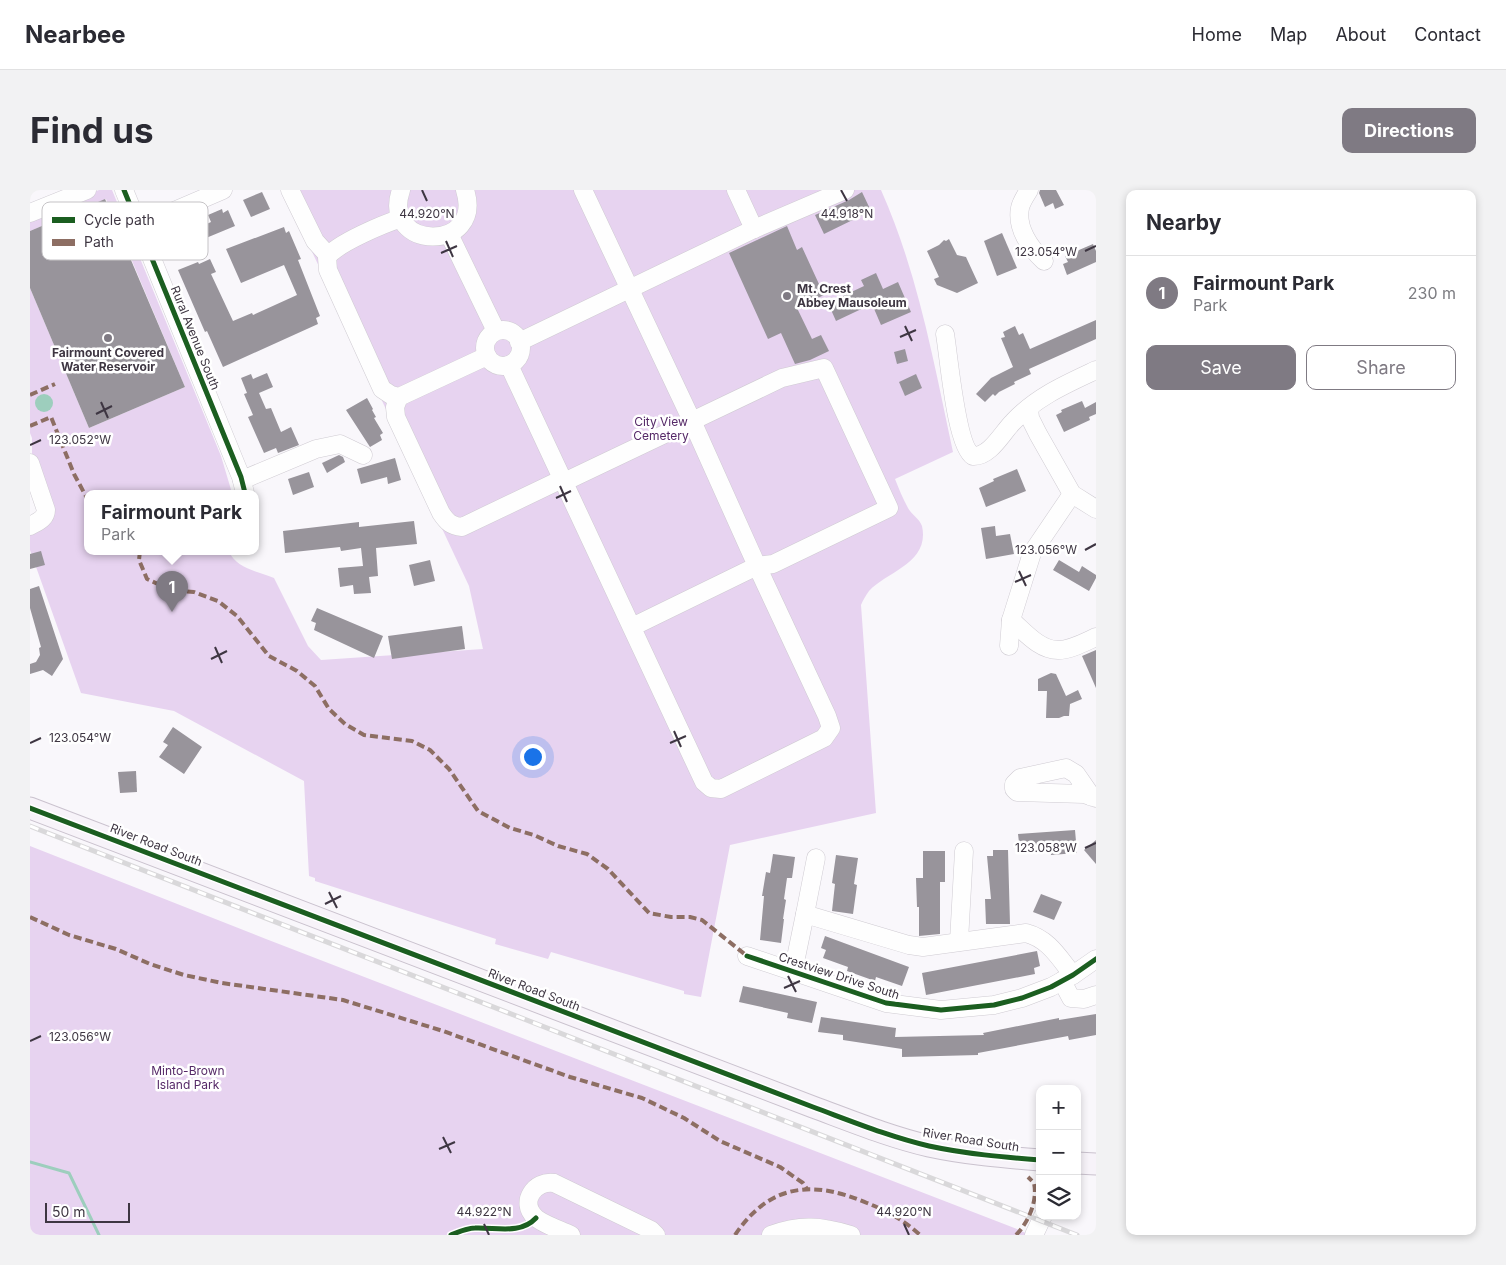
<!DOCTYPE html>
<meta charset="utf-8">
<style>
:root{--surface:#fff;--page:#f2f2f3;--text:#2b2b33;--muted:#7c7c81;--line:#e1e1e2;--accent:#7f7a83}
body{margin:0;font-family:Inter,sans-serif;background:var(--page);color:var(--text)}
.controls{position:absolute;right:15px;bottom:15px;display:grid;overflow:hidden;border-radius:10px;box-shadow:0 2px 8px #0003}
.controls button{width:45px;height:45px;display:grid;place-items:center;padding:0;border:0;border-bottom:1px solid var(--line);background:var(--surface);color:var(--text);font:25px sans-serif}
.scale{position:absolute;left:15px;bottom:12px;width:85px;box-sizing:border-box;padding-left:5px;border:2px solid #3e3642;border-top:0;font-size:14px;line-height:18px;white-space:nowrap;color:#3e3642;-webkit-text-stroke:4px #fff;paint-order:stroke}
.you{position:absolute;left:502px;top:566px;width:18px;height:18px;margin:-12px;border:4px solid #fff;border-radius:50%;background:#1a73e8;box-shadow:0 0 0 8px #1a73e833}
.badge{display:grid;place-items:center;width:32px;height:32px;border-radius:50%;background:var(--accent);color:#fff;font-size:16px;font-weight:700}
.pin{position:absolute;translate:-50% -41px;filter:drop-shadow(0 1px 2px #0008)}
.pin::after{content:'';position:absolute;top:26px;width:18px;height:15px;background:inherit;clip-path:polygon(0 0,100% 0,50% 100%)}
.popup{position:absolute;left:54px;top:300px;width:175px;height:65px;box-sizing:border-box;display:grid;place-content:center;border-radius:10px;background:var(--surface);filter:drop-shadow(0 1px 4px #0005);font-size:16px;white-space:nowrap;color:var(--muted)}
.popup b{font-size:19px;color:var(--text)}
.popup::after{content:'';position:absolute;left:50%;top:100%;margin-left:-10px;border:10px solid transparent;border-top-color:var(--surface)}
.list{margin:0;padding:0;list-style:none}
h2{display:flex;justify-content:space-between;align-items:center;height:65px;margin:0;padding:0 20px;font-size:21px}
h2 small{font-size:16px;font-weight:400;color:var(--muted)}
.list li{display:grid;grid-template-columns:32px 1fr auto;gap:15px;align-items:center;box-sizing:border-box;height:75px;padding:0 20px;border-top:1px solid var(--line)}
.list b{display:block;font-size:19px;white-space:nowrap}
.list p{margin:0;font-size:16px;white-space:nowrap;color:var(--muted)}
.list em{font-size:16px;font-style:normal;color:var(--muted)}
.actions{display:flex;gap:10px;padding:15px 20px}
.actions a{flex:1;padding:11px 0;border:1px solid var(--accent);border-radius:10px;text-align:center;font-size:18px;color:var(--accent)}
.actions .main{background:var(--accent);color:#fff}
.icon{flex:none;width:28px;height:28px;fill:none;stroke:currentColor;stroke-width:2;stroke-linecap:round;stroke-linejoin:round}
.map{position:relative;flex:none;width:1066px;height:1045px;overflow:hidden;border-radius:10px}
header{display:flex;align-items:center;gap:30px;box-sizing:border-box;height:70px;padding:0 25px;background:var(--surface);border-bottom:1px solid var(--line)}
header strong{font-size:24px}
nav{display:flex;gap:28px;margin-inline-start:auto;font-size:18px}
.intro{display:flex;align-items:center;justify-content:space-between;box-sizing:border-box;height:120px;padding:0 30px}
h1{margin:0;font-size:35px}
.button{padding:12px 22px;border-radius:10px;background:var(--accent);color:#fff;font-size:18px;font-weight:700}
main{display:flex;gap:30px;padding:0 30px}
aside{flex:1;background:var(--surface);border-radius:10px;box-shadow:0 2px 8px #0003}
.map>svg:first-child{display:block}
.green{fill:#e7d3f0}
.water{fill:#9dcebd}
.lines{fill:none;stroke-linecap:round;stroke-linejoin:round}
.stream{stroke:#9dcebd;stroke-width:3}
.building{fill:#98949b}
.minor-casing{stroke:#cfcbd2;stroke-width:19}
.major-casing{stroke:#cac2ce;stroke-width:23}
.minor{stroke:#fefefe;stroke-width:18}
.major{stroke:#f7f3f9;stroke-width:21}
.rail-casing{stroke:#d9d8da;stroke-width:5}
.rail{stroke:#fff;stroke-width:3;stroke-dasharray:9;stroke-linecap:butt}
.quiet{stroke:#8d6e63;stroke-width:4;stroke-dasharray:8 4;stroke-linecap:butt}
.cycleway-casing{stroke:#fff;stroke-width:8}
.cycleway{stroke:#1b5e20;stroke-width:5}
.ticks{fill:none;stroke:#3e3642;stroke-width:2}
.poi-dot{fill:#7f7a83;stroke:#fff;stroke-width:2}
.labels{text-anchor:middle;stroke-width:5;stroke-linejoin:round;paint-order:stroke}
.poi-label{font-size:12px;font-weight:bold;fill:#3e3642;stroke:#fff;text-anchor:start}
.street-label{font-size:12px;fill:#3e3642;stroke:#fff}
.park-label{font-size:12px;fill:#552967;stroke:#fff}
.key{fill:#fff;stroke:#c5c3c6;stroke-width:1}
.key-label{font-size:14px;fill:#3e3642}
.ticks-label{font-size:12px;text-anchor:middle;fill:#3e3642;stroke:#fff;stroke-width:5;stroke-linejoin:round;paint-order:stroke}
</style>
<header>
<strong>Nearbee</strong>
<nav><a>Home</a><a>Map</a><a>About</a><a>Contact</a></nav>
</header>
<div class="intro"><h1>Find us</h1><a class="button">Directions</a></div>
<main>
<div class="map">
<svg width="1066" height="1045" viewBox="0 0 1066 1045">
<rect width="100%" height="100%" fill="#f9f7fb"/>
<!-- green -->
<g class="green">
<path d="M69,0H82L191,266L202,303H58V361H199C205,378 229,382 244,388L278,456L291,470L453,459L439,396L253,0H851C888,83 904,173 923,262L865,289C869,299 873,309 878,318C882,325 889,328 892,336C900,373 858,381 839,401C836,405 833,410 831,415L846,623L700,655L671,807L654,804V801L521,762L518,769L465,754L466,749L285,691V688L279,686L274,591L144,521L51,503L0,360V344L24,327L2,264V248L0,243V98L59,238L155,197L76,9L0,41V29Z"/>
<path d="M0,656L236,749L987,1039L1000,1045H0Z"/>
</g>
<!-- water -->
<circle class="water" cx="14" cy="213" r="9"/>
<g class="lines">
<!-- stream -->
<path class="stream" d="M0,972L39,983L69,1045"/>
</g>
<!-- building -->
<g class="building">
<path d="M1010,0H1026L1034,15L1025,19L1023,13L1015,17L1009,3Z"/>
<path d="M232,2L240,19L221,27L213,10Z"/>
<path d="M832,2L841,21L794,44L785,25L819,10Z"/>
<path d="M75,9L155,197L59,238L0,98V41Z"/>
<path d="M192,19L193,23L198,20L205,36L164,53L159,42L181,32L178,25Z"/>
<path d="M148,36L150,40L156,37L161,50L146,57L138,40Z"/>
<path d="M757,36L767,60L772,57L794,105L767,118L782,149L791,145L799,161L780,170L765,174L751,143L738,149L699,63Z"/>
<path d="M254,37L256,43L259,41L271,69L268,70L290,126L286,128L288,134L193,177L177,141L175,142L148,80L168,72L169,74L180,69L186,82L181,84L203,131L222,123L223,125L267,105L254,75L211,93L196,59Z"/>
<path d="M972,43L987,78L967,86L954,51Z"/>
<path d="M919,49L927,65L936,67L948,93L927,103L907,95L904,89L909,87L897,61L909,55L914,50L916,51Z"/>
<path d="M1063,54L1066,61V72L1037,85L1033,74L1038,72L1035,66Z"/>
<path d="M846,83L853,99L868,92L881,122L851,135L842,114L806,131L798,113L834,96L831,90Z"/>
<path d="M1066,130V149L999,179L1001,184L984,192L985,194L969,202L965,206L963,204L955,212L946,204L961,188L983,177L971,148L975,147L973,142L985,136L989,145L993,143L1000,159Z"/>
<path d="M875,159L878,171L867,174L864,162Z"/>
<path d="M237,183L243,197L229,203L236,219L241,218L251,242L261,237L269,255L248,263L246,258L234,263L218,227L223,225L214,204L217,203L211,188L221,184L223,189Z"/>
<path d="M886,184L892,198L875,206L869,192Z"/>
<path d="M337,208L343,219L342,220L346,227L344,228L353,243L350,245L352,250L340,257L316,220Z"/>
<path d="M1052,211L1055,218L1066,212V224L1059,227L1060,230L1034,242L1026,225L1032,222L1031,220Z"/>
<path d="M309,265L313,267L315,272L297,283L292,273Z"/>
<path d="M365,268L371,290L358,294L357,287L331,294L327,279Z"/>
<path d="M987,279L996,301L956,317L949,298L964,291L963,289Z"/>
<path d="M279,282L284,297L263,305L258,289Z"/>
<path d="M384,331L387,354L346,358L348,386L339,387L341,403L324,404L323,395L310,397L308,378L333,376L331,358L311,361L310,357L255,363L253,341L329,332V337Z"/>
<path d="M965,336L966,346L980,344L984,364L956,369L951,338Z"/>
<path d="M11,361L15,375L0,379V364Z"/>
<path d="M400,370L405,391L384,396L379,375Z"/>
<path d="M1029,370L1049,382L1052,376L1066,385V388L1059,401L1023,380Z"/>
<path d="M9,396L33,469L22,486L13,480L0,484V474L6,472L10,465L9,458L11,457L0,418V399Z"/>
<path d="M287,418L353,446L344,468L284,440L286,433L281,431Z"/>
<path d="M432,436L435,459L362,469L358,446Z"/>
<path d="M1066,460V498L1052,466Z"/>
<path d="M1021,483L1026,484L1036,506L1048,500L1052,509L1040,514L1039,526H1034L1029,528H1016L1017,501H1008V489Z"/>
<path d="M143,537L172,557L154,584L129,567L138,555L133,552Z"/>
<path d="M106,581L107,602L90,603L88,582Z"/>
<path d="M1045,640L1047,663L1021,665L1020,659L990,661L988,644Z"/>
<path d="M1066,650V674L1054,660Z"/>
<path d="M963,660H978L980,734H956L955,709H961L957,666H963Z"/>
<path d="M893,661H915V692H910V744L889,746V717H887L886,688H893Z"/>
<path d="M743,664L765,667L762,688H757L754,709L756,710L753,729H754L751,753L730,750L734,706H732L736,682L740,683Z"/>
<path d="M806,665L828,668L824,694L827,695L823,724L802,721L805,694L802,693Z"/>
<path d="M1011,704L1032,712L1024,730L1003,722Z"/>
<path d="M795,746L879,777L872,796L846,787L845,791L817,781L818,777L793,768L796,760L791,758Z"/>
<path d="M1007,761L1010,776L1004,778L1005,784L896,805L892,783Z"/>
<path d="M713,796L787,812L782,833L757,828L758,823L709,812Z"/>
<path d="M1066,824V845L1039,850L1038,846L948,863V865L872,867V859L813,850V845L788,842L791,827L866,838L865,847L954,845L953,843L1029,828V830Z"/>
</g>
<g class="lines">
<defs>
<g id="minor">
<path d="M94,0L211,287L215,303"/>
<path d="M260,0L285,51L295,62L300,63"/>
<path d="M371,0C350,61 455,63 435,0"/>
<path d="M706,0L724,39"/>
<path d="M999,0C996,5 991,12 990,18C986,38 1000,58 1014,71"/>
<path d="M0,23L57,0"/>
<path d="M372,28C353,34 308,53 297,67L298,80L352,199L361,205L369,207L457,166"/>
<path d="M109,36L193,0"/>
<path d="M419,44L466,141"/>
<circle cx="473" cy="158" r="18"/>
<path d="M915,144C919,167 926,256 943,266C960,267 972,243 983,232C1006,207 1036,194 1066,180"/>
<path d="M489,152L724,39L815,0"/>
<path d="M479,175L674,592L681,598L691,599L794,548L801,538L797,526L727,376L662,231L752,188L794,178L859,318L743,374L727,376L602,437"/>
<path d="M369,207L365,217L366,227L411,323C417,332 421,336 432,337L528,291L534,292L662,231L553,0"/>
<path d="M999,218L1000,228L1008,244L1042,304L1066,319"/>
<path d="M0,273L16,320C16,329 7,332 0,336"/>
<path d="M212,290L286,259L310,254L333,265"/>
<path d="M981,430C994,441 1009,460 1028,460C1041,460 1055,452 1066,447"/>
<path d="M979,456L981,430L1002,363L1042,304"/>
<path d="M1062,607L1046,584L1036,578L990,588L984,594V599L987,602L1054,604L1066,608"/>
<path d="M775,724L786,668"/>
<path d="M929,751L934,661"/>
<path d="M717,766L856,813L911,820L964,815L992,808L1021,797L1043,785L1066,769"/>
<path d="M763,782L775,724L879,755L893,757L996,743C1019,749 1029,768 1043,785"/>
<path d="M1032,791L1041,808L1054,809L1066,805"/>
<path d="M541,1045C531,1040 512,1034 505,1027C489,1012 505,990 524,993L621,1040L626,1045"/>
<path d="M741,1045C770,1034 791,1036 821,1045"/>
<path d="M1004,1045L1013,1026"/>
</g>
<g id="major">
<path d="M0,618L783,917C821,931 860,947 899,956C936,964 973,967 1010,970"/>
<path d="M1047,973L1066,974"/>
</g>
</defs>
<!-- minor casing -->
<use href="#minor" class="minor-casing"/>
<!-- major casing -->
<use href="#major" class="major-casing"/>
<!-- minor -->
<use href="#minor" class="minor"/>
<!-- major -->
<use href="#major" class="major"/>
<defs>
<path id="rail" d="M0,636L1047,1045"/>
</defs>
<!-- rail casing -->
<use href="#rail" class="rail-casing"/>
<!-- rail -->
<use href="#rail" class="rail"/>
<!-- quiet -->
<g class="quiet">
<path d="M0,205L25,194"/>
<path d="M0,236L21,227L44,284L58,310"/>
<path d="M110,361L109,370L117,389L130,395L150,401L164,402L188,411L207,426L239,466L267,481L285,496L299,519L315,534L334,545L382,551L400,560L419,579L448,621L480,638L504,645L528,656L557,664L578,679L619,723L641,727H660L672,730L717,766"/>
<path d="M0,727L39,745L86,759L120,774L154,785L192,793L313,810L413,841L540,887L612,908L654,928L690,951L750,977L773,993L777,999"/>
<path d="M705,1045C740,993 783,990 837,1013C857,1021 874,1030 890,1045"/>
<path d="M986,1045C998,1033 1008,1011 1004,993L998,987"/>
</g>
<defs>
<g id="cycleway">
<path d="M94,0L211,287L215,303"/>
<path d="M0,618L783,917C821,931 860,947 899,956C936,964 973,967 1010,970"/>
<path d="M717,766L856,813L911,820L964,815L992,808L1021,797L1043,785L1066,769"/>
<path d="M421,1045C428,1042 437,1038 445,1038C466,1037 490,1045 506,1028"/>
</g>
</defs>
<!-- cycleway casing -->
<use href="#cycleway" class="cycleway-casing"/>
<!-- cycleway -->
<use href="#cycleway" class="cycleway"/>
</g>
<!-- ticks -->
<path class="ticks" d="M392,0L397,11M811,0L817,11M416,51L423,67M1055,61L1066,56M411,63L427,56M875,136L882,151M870,147L886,140M71,212L78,228M66,224L82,216M0,255L11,250M530,296L537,312M526,308L541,301M1055,360L1066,354M989,381L996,396M985,392L1001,385M185,457L192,473M181,469L197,461M644,541L651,557M0,553L11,548M640,553L656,546M1055,658L1066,653M299,702L307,718M295,714L311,706M758,786L766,802M754,798L770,791M0,851L11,846M413,947L421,963M409,959L425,952M454,1034L459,1045M874,1034L879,1045"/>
<!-- markers -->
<g class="poi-dot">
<circle cx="757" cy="106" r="5"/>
<circle cx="78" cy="148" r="5"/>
</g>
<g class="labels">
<!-- poi labels -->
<g class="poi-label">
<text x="767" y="103">Mt. Crest<tspan x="767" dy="14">Abbey Mausoleum</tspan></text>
<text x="78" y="167" text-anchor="middle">Fairmount Covered<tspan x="78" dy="14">Water Reservoir</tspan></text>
</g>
<!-- street labels -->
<g class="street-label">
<text transform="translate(165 148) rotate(68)" y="4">Rural Avenue South</text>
<text transform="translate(126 655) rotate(21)" y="4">River Road South</text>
<text transform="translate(809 786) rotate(18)" y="4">Crestview Drive South</text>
<text transform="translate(504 800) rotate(21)" y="4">River Road South</text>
<text transform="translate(941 950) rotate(9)" y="4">River Road South</text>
</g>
<!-- park labels -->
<g class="park-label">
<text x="631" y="236">City View<tspan x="631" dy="14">Cemetery</tspan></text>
<text x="158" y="885">Minto-Brown<tspan x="158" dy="14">Island Park</tspan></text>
</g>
</g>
<!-- legend -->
<rect x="12" y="12" width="166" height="58" rx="8" class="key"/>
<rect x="22" y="27" width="23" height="6" fill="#1b5e20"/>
<rect x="22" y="49" width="23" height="7" fill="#8d6e63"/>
<g class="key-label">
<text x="54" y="35">Cycle path</text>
<text x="54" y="57">Path</text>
</g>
<g class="ticks-label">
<text x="397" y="28">44.920°N</text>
<text x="817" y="28">44.918°N</text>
<text x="1016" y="66">123.054°W</text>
<text x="50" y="254">123.052°W</text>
<text x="1016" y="364">123.056°W</text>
<text x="50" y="552">123.054°W</text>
<text x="1016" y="662">123.058°W</text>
<text x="50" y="851">123.056°W</text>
<text x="454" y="1026">44.922°N</text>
<text x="874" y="1026">44.920°N</text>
</g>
</svg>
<div class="controls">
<button>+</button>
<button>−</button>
<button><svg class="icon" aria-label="layers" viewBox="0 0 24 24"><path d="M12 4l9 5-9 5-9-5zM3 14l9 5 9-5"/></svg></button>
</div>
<div class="scale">50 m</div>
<div class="you"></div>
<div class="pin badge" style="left:142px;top:422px">1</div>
<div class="popup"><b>Fairmount Park</b>Park</div>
</div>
<aside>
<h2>Nearby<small></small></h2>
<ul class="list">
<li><span class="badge">1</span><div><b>Fairmount Park</b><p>Park</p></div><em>230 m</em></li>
</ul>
<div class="actions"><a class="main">Save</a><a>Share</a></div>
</aside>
</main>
